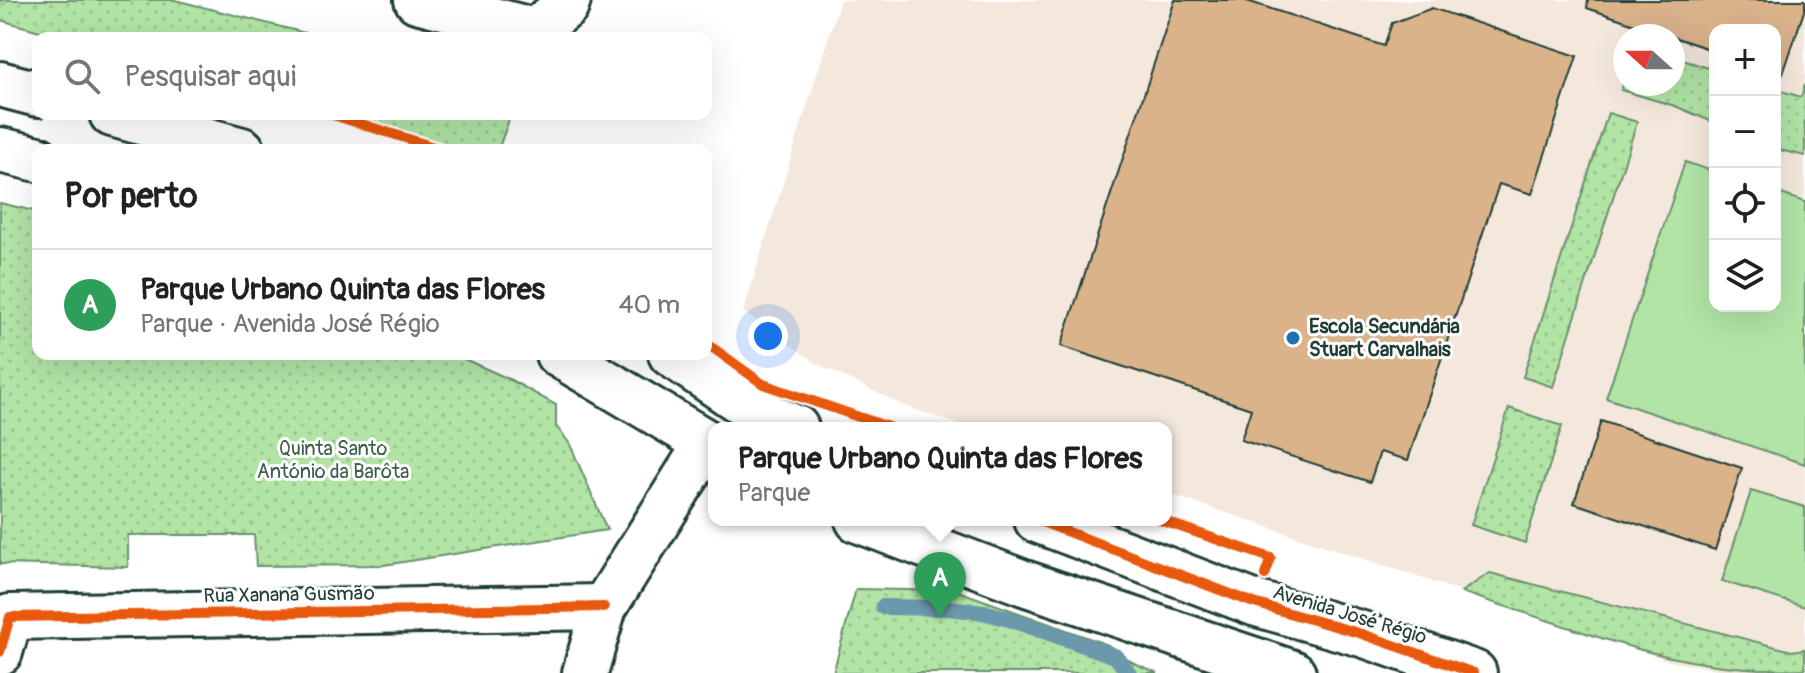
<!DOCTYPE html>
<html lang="pt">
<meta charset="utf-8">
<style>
:root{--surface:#fff;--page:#f2f2f2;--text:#202124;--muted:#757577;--line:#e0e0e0;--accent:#111827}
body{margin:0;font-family:Pangolin,sans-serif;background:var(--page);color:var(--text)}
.controls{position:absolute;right:24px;top:24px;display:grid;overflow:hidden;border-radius:16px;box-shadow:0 8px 32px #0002}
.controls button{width:72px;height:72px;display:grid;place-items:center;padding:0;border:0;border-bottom:2px solid var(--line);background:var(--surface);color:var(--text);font:40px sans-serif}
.compass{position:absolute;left:1613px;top:24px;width:72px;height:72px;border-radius:50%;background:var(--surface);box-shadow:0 8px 32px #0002;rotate:291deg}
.you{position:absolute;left:768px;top:336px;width:28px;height:28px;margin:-20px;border:6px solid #fff;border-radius:50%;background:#1a73e8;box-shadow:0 0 0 12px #1a73e833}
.badge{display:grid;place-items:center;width:52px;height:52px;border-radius:50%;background:var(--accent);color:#fff;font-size:26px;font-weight:700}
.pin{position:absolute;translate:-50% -66px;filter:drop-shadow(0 2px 4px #0008)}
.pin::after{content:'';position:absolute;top:42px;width:28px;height:24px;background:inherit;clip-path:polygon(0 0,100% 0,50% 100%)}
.popup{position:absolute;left:708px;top:422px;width:464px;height:104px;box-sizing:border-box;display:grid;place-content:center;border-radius:16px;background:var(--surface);filter:drop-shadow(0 2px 6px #0005);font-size:26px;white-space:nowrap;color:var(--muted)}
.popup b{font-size:30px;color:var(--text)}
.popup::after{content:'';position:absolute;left:50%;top:100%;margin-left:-16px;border:16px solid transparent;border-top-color:var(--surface)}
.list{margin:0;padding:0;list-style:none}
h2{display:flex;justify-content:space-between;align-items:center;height:104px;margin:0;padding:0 32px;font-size:34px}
h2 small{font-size:26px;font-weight:400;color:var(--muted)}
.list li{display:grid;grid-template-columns:52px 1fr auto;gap:24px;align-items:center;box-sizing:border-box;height:112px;padding:0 32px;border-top:2px solid var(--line)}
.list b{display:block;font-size:30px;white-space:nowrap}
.list p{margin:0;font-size:26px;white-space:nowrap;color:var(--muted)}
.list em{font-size:26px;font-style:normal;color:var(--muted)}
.icon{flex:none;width:44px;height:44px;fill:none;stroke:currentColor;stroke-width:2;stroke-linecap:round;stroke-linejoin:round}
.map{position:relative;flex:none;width:1805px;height:673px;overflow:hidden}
.search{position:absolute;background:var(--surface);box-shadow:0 8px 32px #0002;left:32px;top:32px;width:680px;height:88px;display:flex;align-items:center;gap:20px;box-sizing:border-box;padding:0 28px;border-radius:16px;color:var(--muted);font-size:30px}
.panel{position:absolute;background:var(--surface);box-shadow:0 8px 32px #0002;left:32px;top:144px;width:680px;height:216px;border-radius:16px}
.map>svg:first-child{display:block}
.built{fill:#f4e8dc;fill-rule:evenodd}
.green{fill:url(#green-dots);stroke:#68906c;stroke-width:2}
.pitch{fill:#b1e4a5;stroke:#68906c;stroke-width:2}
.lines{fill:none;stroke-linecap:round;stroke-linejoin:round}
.stream{stroke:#6c98ad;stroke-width:16}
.building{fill:#dab38b;stroke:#1f3d34;stroke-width:2}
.minor-casing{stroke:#1f3d34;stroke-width:50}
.minor{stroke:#fff;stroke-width:44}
.cycleway-casing{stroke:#fff;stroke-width:15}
.cycleway{stroke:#e8590c;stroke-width:10}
.poi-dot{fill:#1f6fb2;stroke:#fff;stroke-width:3}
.labels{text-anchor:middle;stroke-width:6;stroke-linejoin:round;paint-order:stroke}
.poi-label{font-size:20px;font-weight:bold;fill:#1f3d34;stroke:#fff;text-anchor:start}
.park-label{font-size:20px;fill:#3c5e4b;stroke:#fff}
.street-label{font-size:20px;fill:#1f3d34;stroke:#fff}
</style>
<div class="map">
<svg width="1805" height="673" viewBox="0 0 1805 673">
<defs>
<pattern id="green-dots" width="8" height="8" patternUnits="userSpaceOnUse" patternTransform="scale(2)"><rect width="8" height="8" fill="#b1e4a5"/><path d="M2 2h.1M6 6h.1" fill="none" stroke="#98c48f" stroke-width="1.8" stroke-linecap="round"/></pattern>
</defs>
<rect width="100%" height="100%" fill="#fff"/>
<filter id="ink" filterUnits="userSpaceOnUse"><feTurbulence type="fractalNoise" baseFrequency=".0125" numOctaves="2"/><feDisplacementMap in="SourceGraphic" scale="16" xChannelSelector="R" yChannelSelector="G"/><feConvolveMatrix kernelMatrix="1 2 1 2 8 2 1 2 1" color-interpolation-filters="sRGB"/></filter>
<g filter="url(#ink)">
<!-- built -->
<path class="built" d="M840,0H1805V669L1783,673H1742L1673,662L1166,493V428H970L902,405L818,364L743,312ZM1715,30H1775V306H1715ZM1625,36H1673V84H1625Z"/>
<!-- green -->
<g class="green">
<path d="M0,0H175L325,38H65L0,20Z"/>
<path d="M1673,57L1715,70V123L1675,106L1621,90L1625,79V84H1673Z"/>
<path d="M1805,85V156L1775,149V89L1801,97Z"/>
<path d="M1608,113L1637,122L1553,387L1523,377Z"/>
<path d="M328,114H511L498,150H451Z"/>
<path d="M0,203L38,212V354H453L509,379L556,405V426L570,444L607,530L384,565L256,566L254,535H128V567L0,564Z"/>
<path d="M1509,408L1562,426L1525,543L1471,525Z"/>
<path d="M1490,573L1792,651L1805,649V669C1730,673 1659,658 1589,634C1546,620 1503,606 1461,592Z"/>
<path d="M856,589L958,591L1108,645L1134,663L1158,673H833Z"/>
</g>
<!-- pitch -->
<g class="pitch">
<path d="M1685,162L1715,172V306H1775V192L1805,202V464L1606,398Z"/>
<path d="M1751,491L1805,507V607L1722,581Z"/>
</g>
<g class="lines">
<!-- stream -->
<path class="stream" d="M883,607L948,608L983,612L1009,619L1115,656L1129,673"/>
</g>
<!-- building -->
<g class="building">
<path d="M1175,0H1244L1384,46L1392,23L1432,8L1577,56L1532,194L1499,184L1408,460L1380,452L1370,482L1241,440L1251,409L1061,346Z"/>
<path d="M1588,0H1805V8L1783,74L1775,71V30H1715V51L1587,8Z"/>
<path d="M1601,421L1742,468L1715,550L1574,503Z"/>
</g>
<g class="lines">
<defs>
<g id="minor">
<path d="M417,0L535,31L566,6L568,0"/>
<path d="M0,84L38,94"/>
<path d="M112,114L242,150"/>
<path d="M0,150L38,159"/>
<path d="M558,354L714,447"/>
<path d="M671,354L755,411L796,428"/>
<path d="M858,520L1024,583L1293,673"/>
<path d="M1037,520L1254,603L1362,634L1474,673"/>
<path d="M0,652L10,617L604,607"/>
<path d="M585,673L604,607L707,443"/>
</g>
</defs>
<!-- minor casing -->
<use href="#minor" class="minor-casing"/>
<!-- minor -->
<use href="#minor" class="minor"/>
<defs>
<g id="cycleway">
<path d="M330,114L443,150"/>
<path d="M706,343L763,384L891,428"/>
<path d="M1037,520L1254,603L1362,634L1474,673"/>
<path d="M1160,520L1271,558L1265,575"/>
<path d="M0,652L10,617L604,607"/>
</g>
</defs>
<!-- cycleway casing -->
<use href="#cycleway" class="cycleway-casing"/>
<!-- cycleway -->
<use href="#cycleway" class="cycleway"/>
</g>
</g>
<!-- markers -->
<circle class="poi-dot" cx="1293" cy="338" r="8"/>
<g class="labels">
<!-- poi labels -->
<g class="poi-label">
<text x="1309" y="333">Escola Secundária<tspan x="1309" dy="23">Stuart Carvalhais</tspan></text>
</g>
<!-- park labels -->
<g class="park-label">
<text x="333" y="455">Quinta Santo<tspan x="333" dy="23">António da Barôta</tspan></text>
</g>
<!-- street labels -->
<g class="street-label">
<text transform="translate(289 594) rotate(-1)" y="7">Rua Xanana Gusmão</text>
<text transform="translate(1350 614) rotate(17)" y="7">Avenida José Régio</text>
</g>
</g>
</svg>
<div class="controls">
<button>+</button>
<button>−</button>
<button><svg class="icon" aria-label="locate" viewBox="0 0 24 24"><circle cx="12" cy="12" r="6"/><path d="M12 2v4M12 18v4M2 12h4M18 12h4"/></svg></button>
<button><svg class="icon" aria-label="layers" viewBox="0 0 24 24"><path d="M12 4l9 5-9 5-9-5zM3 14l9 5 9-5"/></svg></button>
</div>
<svg class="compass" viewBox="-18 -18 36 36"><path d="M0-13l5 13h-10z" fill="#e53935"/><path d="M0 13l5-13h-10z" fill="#757577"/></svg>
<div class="you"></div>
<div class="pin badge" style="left:940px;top:618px;background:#2e9e5b">A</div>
<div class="popup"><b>Parque Urbano Quinta das Flores</b>Parque</div>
<div class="search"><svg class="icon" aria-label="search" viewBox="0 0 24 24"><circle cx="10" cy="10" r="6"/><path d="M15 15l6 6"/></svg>Pesquisar aqui</div>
<section class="panel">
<h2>Por perto<small></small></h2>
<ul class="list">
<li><span class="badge" style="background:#2e9e5b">A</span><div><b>Parque Urbano Quinta das Flores</b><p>Parque · Avenida José Régio</p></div><em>40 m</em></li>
</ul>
</section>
</div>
